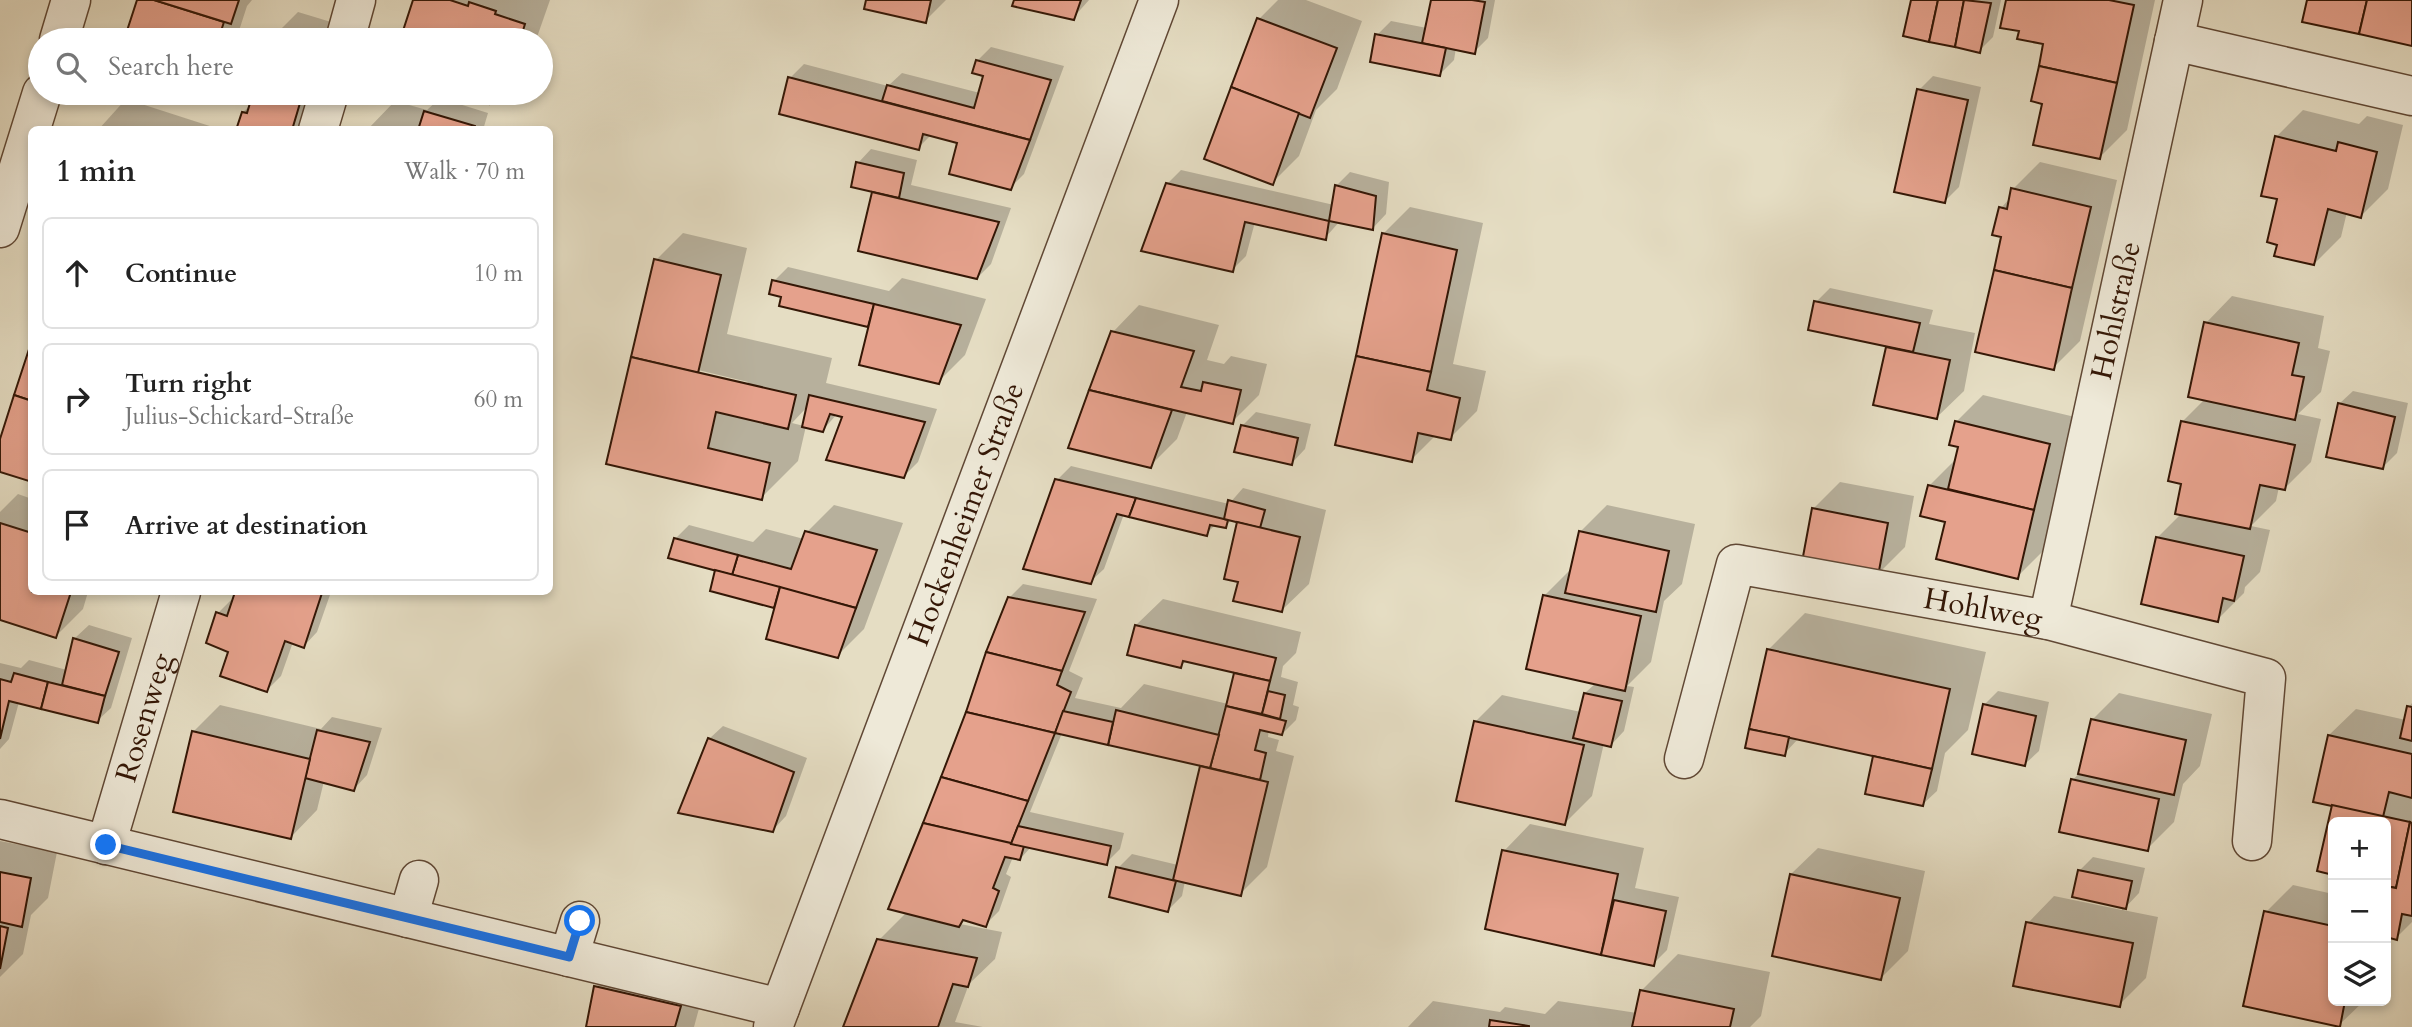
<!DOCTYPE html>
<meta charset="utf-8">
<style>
:root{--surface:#fff;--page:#f6f6f6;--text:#222;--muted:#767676;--line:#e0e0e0}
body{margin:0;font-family:Cardo,serif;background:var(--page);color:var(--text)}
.controls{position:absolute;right:21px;bottom:21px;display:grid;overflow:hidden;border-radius:10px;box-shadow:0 4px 10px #0003}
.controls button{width:63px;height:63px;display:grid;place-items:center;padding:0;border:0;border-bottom:2px solid var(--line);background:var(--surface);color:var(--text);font:35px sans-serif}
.stop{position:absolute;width:21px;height:21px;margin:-16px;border:5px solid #1a73e8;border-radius:50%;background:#fff}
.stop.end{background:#1a73e8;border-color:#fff;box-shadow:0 2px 7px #0008}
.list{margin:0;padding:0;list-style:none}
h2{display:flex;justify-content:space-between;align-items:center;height:91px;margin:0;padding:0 28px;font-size:30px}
h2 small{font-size:23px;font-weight:400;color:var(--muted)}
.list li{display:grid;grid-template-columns:46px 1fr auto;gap:21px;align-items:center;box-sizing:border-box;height:112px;margin:0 14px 14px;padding:0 14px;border:2px solid var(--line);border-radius:10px}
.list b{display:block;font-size:26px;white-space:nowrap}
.list p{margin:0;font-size:23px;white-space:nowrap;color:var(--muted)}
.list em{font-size:23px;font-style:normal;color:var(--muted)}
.icon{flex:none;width:38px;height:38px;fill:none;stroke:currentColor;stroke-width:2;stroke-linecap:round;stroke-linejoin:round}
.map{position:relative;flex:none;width:2412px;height:1027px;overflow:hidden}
.search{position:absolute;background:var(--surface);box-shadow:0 4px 10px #0003;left:28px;top:28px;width:525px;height:77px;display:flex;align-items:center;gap:18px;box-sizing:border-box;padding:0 24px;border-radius:38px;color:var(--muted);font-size:26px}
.panel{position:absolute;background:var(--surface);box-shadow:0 4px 10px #0003;left:28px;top:126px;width:525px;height:469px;border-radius:10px}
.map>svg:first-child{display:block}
.shadow{fill:#0003;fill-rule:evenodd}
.building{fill:#e5a18c;stroke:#341706;stroke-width:2}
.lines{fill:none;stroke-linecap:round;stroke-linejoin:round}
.minor-casing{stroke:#604835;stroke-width:41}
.minor{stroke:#eee9d8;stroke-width:38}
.route{stroke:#1a73e8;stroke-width:9}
.labels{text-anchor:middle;stroke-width:7;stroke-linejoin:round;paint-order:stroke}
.street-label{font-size:30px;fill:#341706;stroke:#eee9d8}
</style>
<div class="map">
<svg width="2412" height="1027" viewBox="0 0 2412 1027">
<rect width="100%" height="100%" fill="#e5ddc3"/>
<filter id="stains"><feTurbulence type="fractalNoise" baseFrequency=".00286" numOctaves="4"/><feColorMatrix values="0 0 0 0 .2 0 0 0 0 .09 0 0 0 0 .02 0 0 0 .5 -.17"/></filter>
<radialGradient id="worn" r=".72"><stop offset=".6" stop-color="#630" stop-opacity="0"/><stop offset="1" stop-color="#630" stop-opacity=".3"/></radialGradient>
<!-- shadow -->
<g class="shadow">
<path d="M139,0H252L247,6L236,40H126Z"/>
<path d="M415,0H550L536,40H402Z"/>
<path d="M868,0H946L925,21Z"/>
<path d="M1016,0H1089L1073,18Z"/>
<path d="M1278,0H1306L1362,21L1337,89L1316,110L1299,156L1272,183L1259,19Z"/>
<path d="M1433,0H1495L1488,38L1474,52L1456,48L1454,60L1440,74L1377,35L1391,21L1427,28Z"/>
<path d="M1913,0H2001L1993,37L1979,51Z"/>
<path d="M2008,0H2155L2127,130L2100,157L2044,103L2045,43L2021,30Z"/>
<path d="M298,12L341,25L337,40H270Z"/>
<path d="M991,47L1064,66L1024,174L1010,188L959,142L932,134L918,148L790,78L804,64L888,86L902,73L980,93L985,75L977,61Z"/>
<path d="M1933,76L1981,87L1959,187L1945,201L1919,90Z"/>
<path d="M255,93H321L308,130H238L243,112L251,105Z"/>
<path d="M440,98L488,113L483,130H367L395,101L427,110Z"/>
<path d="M126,99L219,129L218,130H98Z"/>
<path d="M2303,110L2359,124L2367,116L2403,125L2388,189L2361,216L2347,212L2341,237L2314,264L2279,244L2276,137Z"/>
<path d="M871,149L917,160L911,185L1011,208L991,264L977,278L860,250L874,190L858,163Z"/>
<path d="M2040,162L2117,180L2080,341L2053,368L2003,235L2001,208L2011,197L2013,189Z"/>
<path d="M1181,170L1334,205L1336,186L1350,172L1389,182L1386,214L1373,228L1340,221L1325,238L1255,222L1246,256L1232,270L1167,184Z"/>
<path d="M1410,207L1483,223L1453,364L1486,371L1477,411L1450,438L1436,435L1411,460L1383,234Z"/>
<path d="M683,233L747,248L727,334L832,358L826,383L937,409L918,462L904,476L844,415L837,414L823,430L806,426L798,461L761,498L608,463L656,260ZM698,370L748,382L746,385L695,373ZM808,406L804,426L792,423Z"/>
<path d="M788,267L889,291L902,278L986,299L965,355L938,382L870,326L781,305L783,296L774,281Z"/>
<path d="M1830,288L1933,310L1929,324L1975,333L1964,391L1937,417L1888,347L1890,345L1816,302Z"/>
<path d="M2232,296L2324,316L2318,348L2330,351L2321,392L2298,414L2321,419L2311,462L2285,488L2279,487L2276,501L2251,526L2270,530L2260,572L2245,587L2244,593L2217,620L2157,538L2182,513V422L2205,399L2206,323Z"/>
<path d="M1139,305L1219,325L1207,360L1224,364L1231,356L1267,364L1259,395L1232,422L1187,412L1177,439L1150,466L1070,447L1113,332Z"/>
<path d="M2353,391L2408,403L2397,453L2383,467L2339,404Z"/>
<path d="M1983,395L2075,417L2044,550L2017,577L1947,521L1929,486L1956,459L1960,446L1956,422Z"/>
<path d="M1256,412L1311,424L1305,449L1292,463L1242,426Z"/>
<path d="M1071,466L1229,504L1243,488L1326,510L1309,584L1282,610L1240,580L1239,521L1232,519L1225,527L1216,524L1206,534L1124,514L1104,569L1090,582L1057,480Z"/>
<path d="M1840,482L1914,496L1905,547L1878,574L1813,509Z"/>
<path d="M18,494L32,499V592H88L83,609L56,636L0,618V512Z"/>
<path d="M834,505L903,523L864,629L837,656L778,602L774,606L675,539L689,525L753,542L766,529L804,539L807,532Z"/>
<path d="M1607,505L1695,524L1682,584L1664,601L1651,662L1627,686L1634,687L1624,731L1611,745L1604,743L1592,796L1565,823L1476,721L1502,695L1581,712L1585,693L1596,683L1544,596L1571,569L1580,532Z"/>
<path d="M1023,584L1097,599L1069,671L1083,678L1075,698L1121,708L1144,684L1228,704L1237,672L1187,660L1181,666L1136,625L1163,599L1301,632L1296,653L1283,666L1281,677L1298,682L1293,705L1299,707L1296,720L1282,734L1269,730L1268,737L1279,740L1276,751L1294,756L1267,867L1240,894L1185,881L1182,896L1168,910L1118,868L1132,854L1178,865L1202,765L1062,733L1030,812L1124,833L1120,849L1106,863L1032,846L1020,859L1013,857L1006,874L1011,877L999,911L985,925L965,919L960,924L1002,932L995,959L969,984L955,1022L983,1027H844L879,940L907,912L968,713L1009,598Z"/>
<path d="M237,592H331L317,632L304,646L293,642L281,676L267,690L231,651L218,613L231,600H234Z"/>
<path d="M1805,613L1986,652L1968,730L1945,753L1937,791L1923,804L1875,755L1799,738L1784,754L1768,650Z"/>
<path d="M89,625L132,638L111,708L97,721L19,702L9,739L0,749V663L21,668L29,660L67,670L75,638Z"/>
<path d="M1998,691L2049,702L2039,751L2025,764L1984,705Z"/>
<path d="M2119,693L2212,714L2200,766L2183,784L2174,822L2147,849L2073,780L2080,772L2092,720Z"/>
<path d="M2412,703V922L2396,938L2386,936V822H2333V873L2319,869L2334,804L2329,735L2356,709L2406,720L2409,707Z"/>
<path d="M220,705L321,729L332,717L382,728L367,775L354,789L324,781L317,810L291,837L193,732Z"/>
<path d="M723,726L807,758L786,816L773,830L709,739Z"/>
<path d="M1530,824L1644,848L1635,888L1679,897L1667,950L1653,964L1605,948L1600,953L1504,851Z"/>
<path d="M0,841L57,852L48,898L31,915L23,954L0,977Z"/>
<path d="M1818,848L1925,871L1908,951L1881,978L1791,874Z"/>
<path d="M2093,857L2145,868L2139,893L2123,910L2158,917L2146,978L2119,1005L2028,923L2054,896L2122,910L2123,906L2079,871Z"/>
<path d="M2293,885L2333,894V1001H2364L2339,1025L2266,912Z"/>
<path d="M1678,954L1770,972L1761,1016L1750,1027H1408L1433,1001L1500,1012L1505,1007L1545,1014L1558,1001L1637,1013L1641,991Z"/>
<path d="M623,960L707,979L694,1027H587L596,987Z"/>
</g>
<!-- building -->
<g class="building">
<path d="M137,0H154L224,22L218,40H124Z"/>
<path d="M154,0H239L231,24Z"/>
<path d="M413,0H450L468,6L469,2L496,11L495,14L525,24L520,40H400Z"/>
<path d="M866,0H931L926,23L864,9Z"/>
<path d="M1014,0H1081L1074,20L1012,6Z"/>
<path d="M1431,0H1472L1485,2L1475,54L1422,43Z"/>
<path d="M1911,0H1938L1929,42L1903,36Z"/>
<path d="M1938,0H1964L1955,47L1929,42Z"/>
<path d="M1964,0L1991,3L1980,53L1955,47Z"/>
<path d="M2006,0H2109L2134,5L2117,83L2039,66L2043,44L2017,39L2019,31L2000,28Z"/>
<path d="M2307,0H2367L2359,34L2302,22Z"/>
<path d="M2367,0H2412V46L2359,34Z"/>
<path d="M1257,18L1337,48L1310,118L1231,87Z"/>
<path d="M1375,34L1446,48L1440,76L1370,62Z"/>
<path d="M976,60L1051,80L1030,140L882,101L887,85L974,108L983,76L972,73Z"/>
<path d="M2039,66L2117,83L2100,159L2033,145L2042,104L2031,101Z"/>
<path d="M788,77L1030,140L1011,190L949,174L957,143L923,134L919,150L779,114Z"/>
<path d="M1231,87L1299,113L1273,185L1204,159Z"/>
<path d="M1917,89L1968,100L1945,203L1894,192Z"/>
<path d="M169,93H202L199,102Z"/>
<path d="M253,93H303L292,130H236L242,112L247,113Z"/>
<path d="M479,93H502L499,101L492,99L489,104L477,99Z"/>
<path d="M424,111L475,126V130H418Z"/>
<path d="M2275,136L2336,151L2338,142L2377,152L2361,218L2328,209L2314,265L2274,256L2277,245L2267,242L2277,199L2261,196Z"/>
<path d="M856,162L904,173L899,198L851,187Z"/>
<path d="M1166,183L1329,221L1326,240L1245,222L1233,272L1141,251Z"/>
<path d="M1335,185L1376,196L1373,230L1329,221Z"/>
<path d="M2011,188L2091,207L2072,288L1994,270L2001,237L1992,235L1999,207L2007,209Z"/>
<path d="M872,192L999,222L977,279L858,251Z"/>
<path d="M1382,233L1457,250L1431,372L1356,356Z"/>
<path d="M654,259L721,275L698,373L631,357Z"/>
<path d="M1994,270L2072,288L2054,370L1975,352Z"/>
<path d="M772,280L874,304L868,327L779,306L781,297L769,294Z"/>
<path d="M1814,301L1920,323L1913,352L1808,330Z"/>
<path d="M874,304L961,325L939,384L859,365Z"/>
<path d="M2204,322L2299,343L2292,375L2304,377L2295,420L2188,397Z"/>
<path d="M1111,331L1194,351L1181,387L1201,391L1203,382L1241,390L1233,424L1089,390Z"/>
<path d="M32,340V401L14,395Z"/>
<path d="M1886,347L1950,360L1937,419L1873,405Z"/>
<path d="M1356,356L1431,372L1427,390L1460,398L1451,440L1418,433L1412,462L1335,445Z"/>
<path d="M631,357L796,395L788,429L716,412L708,448L770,463L762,500L606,464Z"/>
<path d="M1089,390L1172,410L1151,468L1068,448Z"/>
<path d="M14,395L32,401V482L0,472V439Z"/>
<path d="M809,395L925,422L904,478L826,460L842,417L830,414L823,432L802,427Z"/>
<path d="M2338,403L2395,417L2383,469L2326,457Z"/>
<path d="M1955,421L2050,444L2034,510L1948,489L1958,447L1949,445Z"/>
<path d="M2181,421L2295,445L2285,490L2260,485L2250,529L2175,514L2181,484L2168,481Z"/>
<path d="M1241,425L1298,438L1292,465L1234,452Z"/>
<path d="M1055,479L1136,498L1129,517L1117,514L1091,584L1023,569Z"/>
<path d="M1928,485L2034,510L2018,579L1936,559L1945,522L1920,516Z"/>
<path d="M1136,498L1228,520L1226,528L1210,525L1207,536L1129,517Z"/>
<path d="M1228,500L1265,510L1260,528L1224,519Z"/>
<path d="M1812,508L1888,523L1878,576L1802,562Z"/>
<path d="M1237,522L1300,537L1282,612L1233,601L1238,582L1224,579Z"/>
<path d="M0,523L32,533V592H71L56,638L0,620Z"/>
<path d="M805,531L877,550L856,608L732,575L738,555L791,569Z"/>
<path d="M1579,531L1669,551L1656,612L1565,593Z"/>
<path d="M2156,537L2244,556L2234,601L2223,598L2218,622L2141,604Z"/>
<path d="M674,538L738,555L732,575L668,558Z"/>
<path d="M715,570L780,587L774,608L710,591Z"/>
<path d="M780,587L856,608L838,658L766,639Z"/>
<path d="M235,592L322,593L304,648L285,641L267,692L220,676L228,652L206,643L216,612L227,616Z"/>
<path d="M1543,595L1641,616L1625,691L1526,669Z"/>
<path d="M1008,597L1085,612L1062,671L986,652Z"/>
<path d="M1135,625L1276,658L1270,681L1183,661L1181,668L1127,655Z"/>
<path d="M73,638L119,652L105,696L62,685Z"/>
<path d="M1767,649L1950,689L1932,769L1749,729Z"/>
<path d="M986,652L1062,671L1057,685L1071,692L1055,733L966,712Z"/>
<path d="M14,673L48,682L41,709L9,701L0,739V679L11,682Z"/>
<path d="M1234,673L1270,681L1262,714L1226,706Z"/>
<path d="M48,682L105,696L98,723L41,709Z"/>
<path d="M1268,691L1285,695L1280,719L1262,714Z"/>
<path d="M1584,693L1622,701L1611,747L1573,738Z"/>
<path d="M1983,704L2036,716L2025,766L1972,754Z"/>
<path d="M1226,706L1286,721L1282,735L1260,730L1255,750L1266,753L1260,780L1210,768Z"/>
<path d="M2407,706L2412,707V741L2400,738Z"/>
<path d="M1116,710L1219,735L1210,768L1108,745Z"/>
<path d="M1063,711L1113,722L1108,745L1055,733Z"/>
<path d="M966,712L1055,733L1028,801L941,777Z"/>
<path d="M2091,719L2186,740L2174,795L2078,774Z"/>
<path d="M1474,721L1584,745L1565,825L1456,801Z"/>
<path d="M1749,729L1789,737L1785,756L1745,748Z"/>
<path d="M317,730L370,742L354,791L305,778Z"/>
<path d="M192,731L310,759L291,839L173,812Z"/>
<path d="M2328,735L2412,754V798L2389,792L2383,817L2313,802Z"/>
<path d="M708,738L794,772L773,832L678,813Z"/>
<path d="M1873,756L1932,769L1923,806L1865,794Z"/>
<path d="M1200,766L1268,782L1241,896L1173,880Z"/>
<path d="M941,777L1028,801L1011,844L923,823Z"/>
<path d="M2071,779L2159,799L2148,851L2059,832Z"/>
<path d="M2332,805L2410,822L2396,888L2386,886V822H2333V875L2317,871Z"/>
<path d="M2410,822L2412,823V916L2402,914L2397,940L2386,937V886L2396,888Z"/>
<path d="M923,823L1024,846L1020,860L1005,857L993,888L999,891L986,927L963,920L959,927L888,909Z"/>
<path d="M1018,826L1111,846L1107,865L1011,844Z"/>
<path d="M1502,850L1618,874L1601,955L1485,929Z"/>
<path d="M1116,867L1176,881L1168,912L1109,897Z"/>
<path d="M2078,870L2132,881L2126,909L2072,897Z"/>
<path d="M0,872L31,878L22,927L0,922Z"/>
<path d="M1790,874L1900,898L1881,980L1772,956Z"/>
<path d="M1614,900L1666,911L1654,966L1601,955Z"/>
<path d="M2264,911L2333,926V1001H2345L2340,1027L2243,1006Z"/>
<path d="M2026,922L2133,943L2120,1007L2013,986Z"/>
<path d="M0,926L8,928L0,969Z"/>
<path d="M877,939L977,958L968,987L953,984L938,1027H843Z"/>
<path d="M594,986L681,1006L675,1027H586Z"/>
<path d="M1640,990L1734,1009L1730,1027H1632Z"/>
<path d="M1490,1020L1529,1026V1027H1489Z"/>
</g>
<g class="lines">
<defs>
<g id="minor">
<path d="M59,40L71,0"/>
<path d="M345,40L356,0"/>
<path d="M2174,41L2412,96"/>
<path d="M318,130L329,93"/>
<path d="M0,228L42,93"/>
<path id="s1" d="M2048,620L2183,0"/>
<path id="s2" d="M1684,759L1736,564L2048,620L2266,678L2252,841"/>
<path d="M0,819L780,1008"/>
<path id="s3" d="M106,845L181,592"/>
<path d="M408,918L419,880"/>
<path d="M569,957L580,921"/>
<path id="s4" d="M773,1027L1159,0"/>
</g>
</defs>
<!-- minor casing -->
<use href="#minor" class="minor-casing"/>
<!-- minor -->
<use href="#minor" class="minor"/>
</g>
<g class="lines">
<!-- route -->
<path class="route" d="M106,845L569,957L580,921"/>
</g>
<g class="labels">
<!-- street labels -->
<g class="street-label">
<text dy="10" stroke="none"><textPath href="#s1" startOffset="317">Hohlstraße</textPath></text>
<text dy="10" stroke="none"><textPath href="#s4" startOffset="548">Hockenheimer Straße</textPath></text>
<text dy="10" stroke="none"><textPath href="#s2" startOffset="453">Hohlweg</textPath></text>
<text dy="10" stroke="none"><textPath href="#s3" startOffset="133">Rosenweg</textPath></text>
</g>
</g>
<rect width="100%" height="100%" filter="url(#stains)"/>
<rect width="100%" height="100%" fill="url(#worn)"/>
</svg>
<div class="controls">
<button>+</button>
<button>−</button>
<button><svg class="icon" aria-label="layers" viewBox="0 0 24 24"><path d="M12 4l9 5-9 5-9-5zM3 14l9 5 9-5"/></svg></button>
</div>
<div class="stop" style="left:580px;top:921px"></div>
<div class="stop end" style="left:106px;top:845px"></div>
<div class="search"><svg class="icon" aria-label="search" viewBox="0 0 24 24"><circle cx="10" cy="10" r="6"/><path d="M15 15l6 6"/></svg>Search here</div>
<section class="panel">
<h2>1 min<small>Walk · 70 m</small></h2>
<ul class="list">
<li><svg class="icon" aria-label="ahead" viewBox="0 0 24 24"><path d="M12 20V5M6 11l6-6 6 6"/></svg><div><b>Continue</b></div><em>10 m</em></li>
<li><svg class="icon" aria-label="right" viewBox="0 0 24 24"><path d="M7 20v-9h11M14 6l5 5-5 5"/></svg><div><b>Turn right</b><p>Julius-Schickard-Straße</p></div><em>60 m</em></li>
<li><svg class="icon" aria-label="arrive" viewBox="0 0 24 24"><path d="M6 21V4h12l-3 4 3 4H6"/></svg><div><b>Arrive at destination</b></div></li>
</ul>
</section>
</div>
